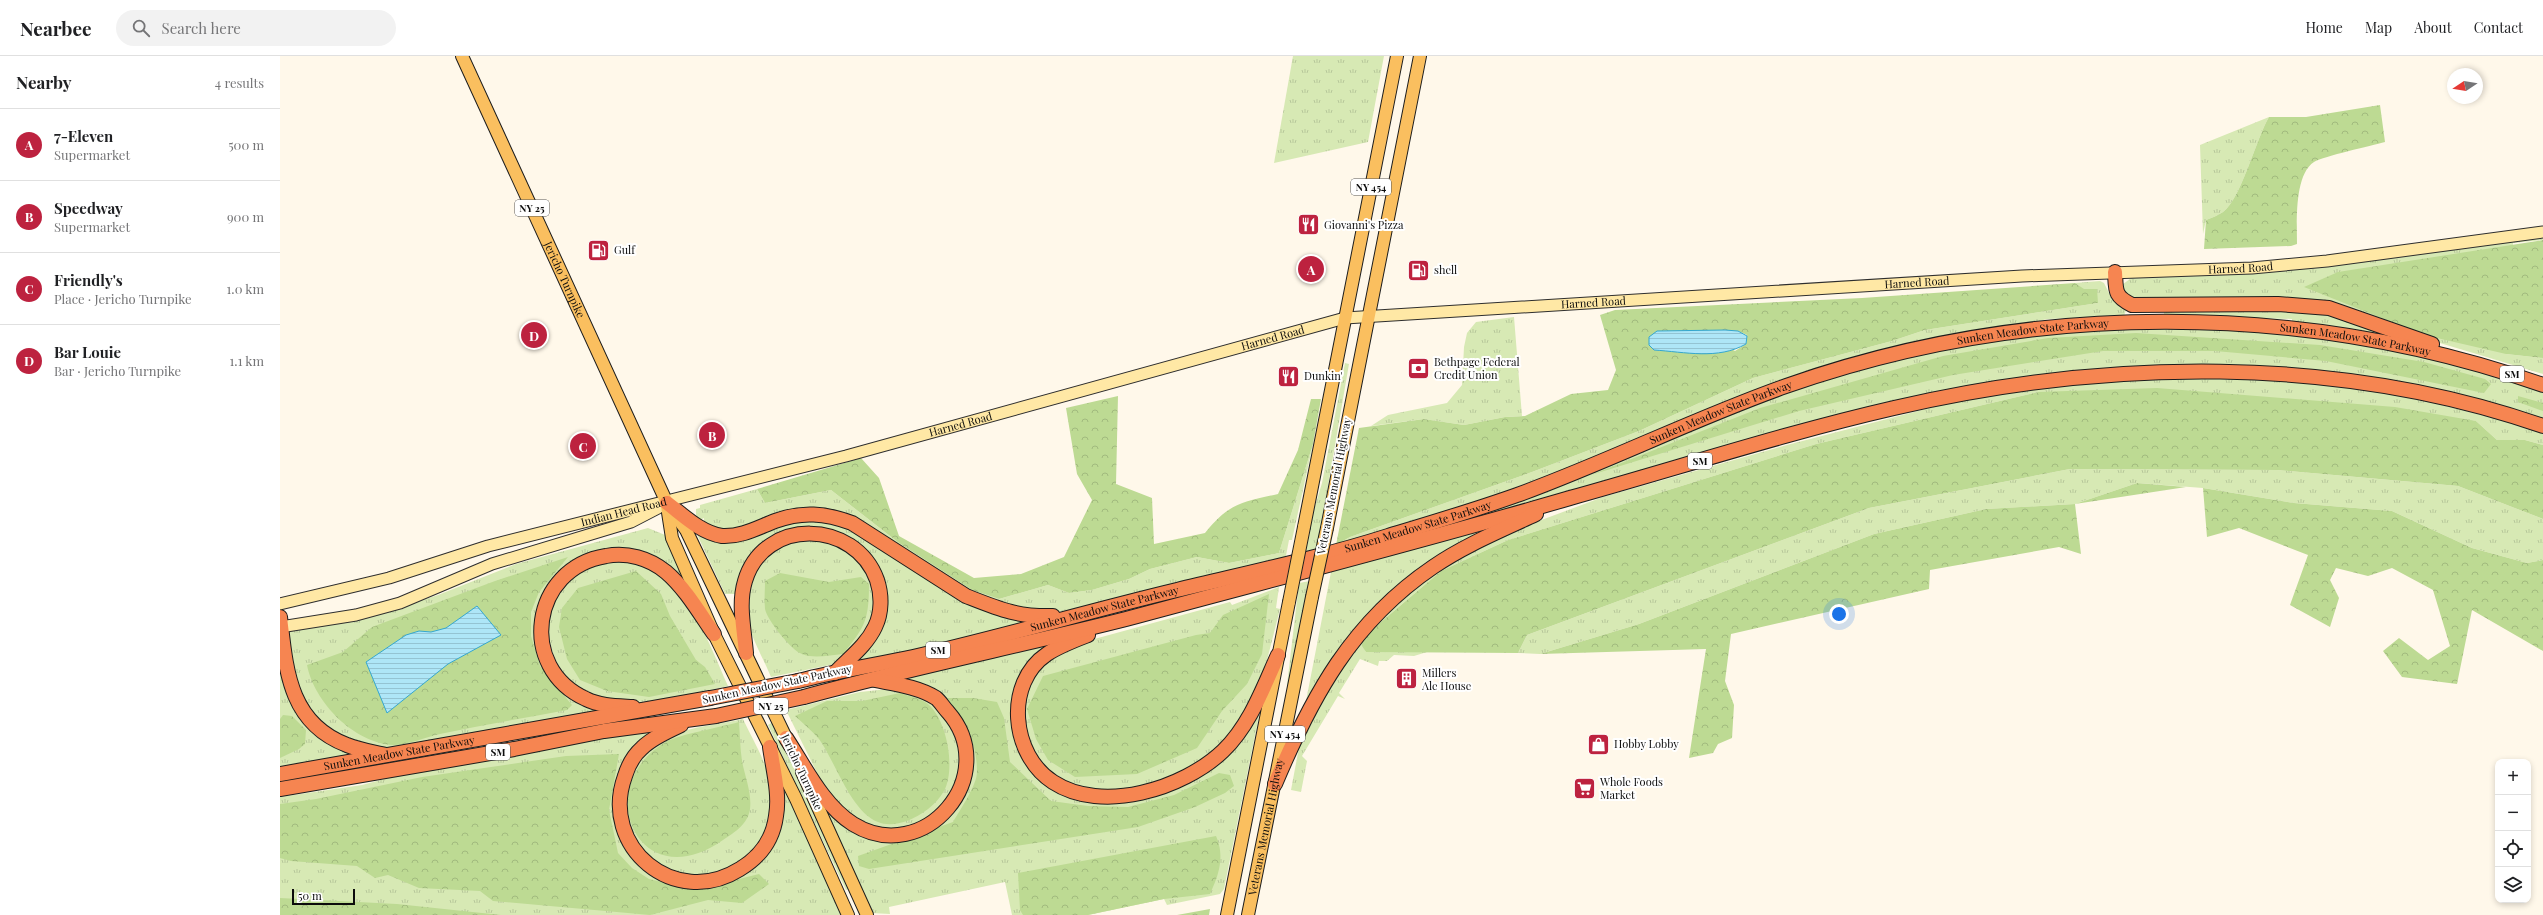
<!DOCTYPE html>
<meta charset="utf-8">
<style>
:root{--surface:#fff;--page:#f2f2f2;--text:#202124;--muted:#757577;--line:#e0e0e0;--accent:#bd223f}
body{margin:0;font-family:"Playfair Display",serif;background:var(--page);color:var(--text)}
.controls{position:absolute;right:12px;bottom:12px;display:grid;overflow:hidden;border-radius:8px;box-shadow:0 2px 6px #0003}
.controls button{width:36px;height:36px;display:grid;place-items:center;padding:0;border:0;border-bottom:1px solid var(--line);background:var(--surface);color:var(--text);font:20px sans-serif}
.compass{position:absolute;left:2167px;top:12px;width:36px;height:36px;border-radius:50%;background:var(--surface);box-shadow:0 2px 6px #0003;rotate:258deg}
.scale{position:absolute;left:12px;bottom:10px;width:63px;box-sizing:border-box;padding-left:4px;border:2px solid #0c0c0c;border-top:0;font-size:11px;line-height:14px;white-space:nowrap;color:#0c0c0c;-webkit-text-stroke:3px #fff;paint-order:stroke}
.you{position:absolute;left:1559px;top:558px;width:14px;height:14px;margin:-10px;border:3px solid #fff;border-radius:50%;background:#1a73e8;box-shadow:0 0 0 6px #1a73e833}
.badge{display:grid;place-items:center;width:26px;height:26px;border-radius:50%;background:var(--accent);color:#fff;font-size:13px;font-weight:700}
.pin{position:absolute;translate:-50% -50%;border:2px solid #fff;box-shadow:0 1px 4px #0006}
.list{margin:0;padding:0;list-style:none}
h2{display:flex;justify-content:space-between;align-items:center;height:52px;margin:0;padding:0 16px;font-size:17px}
h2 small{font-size:13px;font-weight:400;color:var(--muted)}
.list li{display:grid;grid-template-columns:26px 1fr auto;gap:12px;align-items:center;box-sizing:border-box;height:72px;padding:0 16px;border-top:1px solid var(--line)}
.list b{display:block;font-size:15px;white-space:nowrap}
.list p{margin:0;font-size:13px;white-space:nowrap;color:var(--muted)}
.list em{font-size:13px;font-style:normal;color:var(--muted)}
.icon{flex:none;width:22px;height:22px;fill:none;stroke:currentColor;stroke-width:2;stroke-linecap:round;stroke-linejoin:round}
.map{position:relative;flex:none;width:2263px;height:859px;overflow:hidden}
header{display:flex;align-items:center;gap:24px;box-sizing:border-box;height:56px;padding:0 20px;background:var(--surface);border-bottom:1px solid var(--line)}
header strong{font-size:19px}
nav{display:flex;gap:22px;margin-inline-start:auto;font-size:14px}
.search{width:280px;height:36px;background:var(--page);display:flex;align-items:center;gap:10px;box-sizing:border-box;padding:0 14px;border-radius:22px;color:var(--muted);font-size:15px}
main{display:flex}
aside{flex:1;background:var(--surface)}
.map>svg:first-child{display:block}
.grass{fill:url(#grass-tufts)}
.forest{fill:url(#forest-crowns);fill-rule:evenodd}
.water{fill:url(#water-rules);stroke:#34a7cf}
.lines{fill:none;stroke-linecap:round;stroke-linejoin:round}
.secondary-casing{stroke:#2e2e2e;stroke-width:13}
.primary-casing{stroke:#1d1d1d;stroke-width:14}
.motorway-casing{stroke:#1d1d1d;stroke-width:16}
.secondary{stroke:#ffe8a5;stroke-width:11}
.primary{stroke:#fabf5f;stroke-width:12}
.motorway{stroke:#f68551;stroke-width:14}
.primary-bridge-casing{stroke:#1d1d1d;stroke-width:14;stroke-linecap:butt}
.motorway-bridge-casing{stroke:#1d1d1d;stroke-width:16;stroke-linecap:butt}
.primary-bridge{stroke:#fabf5f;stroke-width:12}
.motorway-bridge{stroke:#f68551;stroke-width:14}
.labels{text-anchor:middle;stroke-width:4;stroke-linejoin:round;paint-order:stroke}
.shield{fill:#fff;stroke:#555;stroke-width:1}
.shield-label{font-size:10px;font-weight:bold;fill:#0c0c0c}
.poi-label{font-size:11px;fill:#0c0c0c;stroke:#fff;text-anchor:start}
.street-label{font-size:11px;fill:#0c0c0c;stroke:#fff}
</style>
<header>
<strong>Nearbee</strong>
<div class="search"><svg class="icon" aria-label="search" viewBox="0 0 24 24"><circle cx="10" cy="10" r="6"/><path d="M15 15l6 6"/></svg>Search here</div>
<nav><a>Home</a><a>Map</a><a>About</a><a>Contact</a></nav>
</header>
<main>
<aside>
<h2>Nearby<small>4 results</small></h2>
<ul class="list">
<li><span class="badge">A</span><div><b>7-Eleven</b><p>Supermarket</p></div><em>500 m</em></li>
<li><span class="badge">B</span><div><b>Speedway</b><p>Supermarket</p></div><em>900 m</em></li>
<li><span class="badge">C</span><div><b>Friendly's</b><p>Place · Jericho Turnpike</p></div><em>1.0 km</em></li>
<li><span class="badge">D</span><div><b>Bar Louie</b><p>Bar · Jericho Turnpike</p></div><em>1.1 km</em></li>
</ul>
</aside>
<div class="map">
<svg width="2263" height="859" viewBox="0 0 2263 859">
<defs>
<pattern id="grass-tufts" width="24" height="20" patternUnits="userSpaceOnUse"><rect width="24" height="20" fill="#d7e9b4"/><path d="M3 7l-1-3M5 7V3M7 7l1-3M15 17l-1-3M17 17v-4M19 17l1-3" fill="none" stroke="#b7c79a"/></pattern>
<pattern id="forest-crowns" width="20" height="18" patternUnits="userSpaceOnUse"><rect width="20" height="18" fill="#bdda93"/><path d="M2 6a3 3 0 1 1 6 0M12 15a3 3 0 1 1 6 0" fill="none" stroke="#a1ba7e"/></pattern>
<pattern id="water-rules" width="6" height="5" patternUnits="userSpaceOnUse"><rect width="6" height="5" fill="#aee6f7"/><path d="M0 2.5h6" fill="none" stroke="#94c4d3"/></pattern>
</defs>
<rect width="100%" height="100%" fill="#fff8ea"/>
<!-- grass -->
<g class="grass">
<path d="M1013,0H1104L1088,86L994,107Z"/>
<path d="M1989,61C1976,83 1961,143 1943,156C1938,159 1932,162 1926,164L1923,178L1920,89Z"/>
<path d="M2263,181V184L2233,187L2226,298L2263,302V318L2140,281L2062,251L1855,245L1846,240L1842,229L1851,222L1981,214L2128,200Z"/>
<path d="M1820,225L1824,227L1832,243L1846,254L1844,260L1768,263L1625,289L1554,307L1485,331L1319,400L1192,448L1056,489L1070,481L1252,416L1359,375L1473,322L1612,285L1645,274L1818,247L1795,227Z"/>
<path d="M2026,254L2060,261L2117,281L2012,267V263L1884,259V256Z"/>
<path d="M1234,261L1242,360L1225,361L1184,369L1144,363L1091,370L1108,359L1167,347L1182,329L1184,291L1187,277L1196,266Z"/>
<path d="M1885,271C1973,274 2058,281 2144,299C2184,308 2224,323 2263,335V365L2033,317L1753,321L1168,471L1167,468C1240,439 1312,411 1385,383C1467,351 1549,319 1635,300C1718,281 1801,275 1885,271Z"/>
<path d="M1065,307L1069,308L1037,494L1025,497L1033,457L1042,427Z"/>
<path d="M1953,322C2001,325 2050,326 2098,335C2153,346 2209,360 2263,376V389L2245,384H2217L2196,365L1758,336L1536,388L1228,484L1161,515L1081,583L1086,596H1147L1134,600L1114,599L1107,605H1099L1098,610L1080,603L1059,637L1065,643L1058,640L1022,700L1027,705L1021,736L1011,734L1020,686L1036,651L1091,568L1161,510L1232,475L1323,441L1507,389L1688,342L1730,335L1845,323Z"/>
<path d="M1033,388L1012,484H1009L1005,505L804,552L776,556L713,548L552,455L455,473L439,474L424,468V462L420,464L416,459V453L420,452V449L477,433L485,447L551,434L619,487L692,534L719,543L768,529L789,537L812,534L849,523L870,513L917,501L949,507L999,497Z"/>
<path d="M1790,413L1997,414L2178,430L2263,463V504L2247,507L2192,492L2112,455L2014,447L1923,432L1857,427L1795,448L1706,453L1594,478L1359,568L1260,598L1238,597L1247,579L1589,452Z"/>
<path d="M526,462L572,472L687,543L757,565L564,612L585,597L600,575L604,541L575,488L505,477L457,538H445L414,472L432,483Z"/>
<path d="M1238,462L1154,505L1026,645L1051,516Z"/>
<path d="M368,472L385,479L409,534L400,526L331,494L263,543L274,623L340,655L214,677L105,692L79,689L52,678L31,661L18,639L7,577L13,573L79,564L158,539L236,508Z"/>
<path d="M543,484L568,494L583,512L594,533L595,551L589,576L560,607L491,621C482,599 466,574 465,549C464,538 468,527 474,517C491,487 511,486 543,484Z"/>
<path d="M328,504C336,504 350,502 358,506C408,526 428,585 448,630C409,639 353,654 314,641C284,631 266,594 268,565C269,560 272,553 274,548C275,544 276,537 279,534C291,518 310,511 328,504Z"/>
<path d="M1030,525L1010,629H1007L1019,527Z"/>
<path d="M999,531L996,552L1000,553L982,624L969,649L944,688L913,713L882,727L847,735L811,734L783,727L765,713L749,694L742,648L751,623L769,602L796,588L950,546L952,549Z"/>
<path d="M787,584L773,591L736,640L747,708L808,743L914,722L981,650L944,833L940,838L887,849L884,843L808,859H732L725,826L609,851L610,858L591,857L542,746L609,783C647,768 684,763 691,715C692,703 684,679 681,666L621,626L641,618Z"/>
<path d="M0,608L2,621L12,648L71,696L72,703L0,713Z"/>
<path d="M608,633L629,635L653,646L672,667L683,703L671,739L651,763L626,774H597L559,752L543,729L506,654L580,636Z"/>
<path d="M463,663C473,685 489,709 491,733C497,789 449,839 392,818C343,799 327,734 363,696C386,672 433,670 463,663Z"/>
<path d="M493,666L569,833L566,834L488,669Z"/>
<path d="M395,668L372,678L335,736L334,757L343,786L420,831L479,803L502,736L505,734L508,736L564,859H0V741L82,729L127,717L209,704Z"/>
</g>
<!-- forest -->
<g class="forest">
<path d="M2100,49L2105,86C2091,90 2044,100 2034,106C2014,119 2017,167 2017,188L2011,190L1924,193L1926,164C1932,162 1938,159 1943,156C1961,143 1976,83 1989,61H2026Z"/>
<path d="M2263,184V302L2226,298L2144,279L2024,231L2058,216Z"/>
<path d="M1795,227L1804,233H1817L1818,247L1645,274L1612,285L1473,322L1359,375L1252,416L1070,481L1056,489L1079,372L1144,363L1184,369L1225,361L1245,360L1291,338L1328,334L1336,314L1320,259L1335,254L1582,242ZM1421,275H1458L1467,279L1466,288L1455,295Z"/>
<path d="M1856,277L2040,289L2144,306L2205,323L2211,328L2204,337L2046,305L1935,295H1823L1673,319L1519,355L1311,419L1480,352L1663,300L1768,282Z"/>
<path d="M1877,332L2115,351L2196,365L2217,384H2245L2263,389V463L2178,430L1997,414L1790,413L1589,452L1247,579L1238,597L1086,596L1082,590L1081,583L1161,515L1228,484L1536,388L1758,336Z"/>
<path d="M838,340L836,428L872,442L874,488L925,477C949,447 962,446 998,438L1018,394L1031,343H1041L1033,388L999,497L949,507L917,501L870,513L849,523L812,534L789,537L768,529L719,543L692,534L619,487L551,434L485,447L477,433L581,402L599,422L619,480L694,522L741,518L784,501L812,444L797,418L786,352Z"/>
<path d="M2238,340L2263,347V355L2238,346Z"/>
<path d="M1857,427L1906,431L1795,448L1801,498L1779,491L1650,514L1649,533L1451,578L1445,625L1454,649L1452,682L1438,688L1433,697L1409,702L1426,593L1260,598L1359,568L1594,478L1706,453L1795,448Z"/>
<path d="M1923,432L2014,447L2112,455L2192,492L2247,507L2263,504V595L2192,554L2177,628L2122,621L2103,595L2119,582L2148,604L2170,590L2153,534L2112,512L2088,520L2056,512L2050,524L2059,542L2050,571L2010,549L2028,499L1959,472L1927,481Z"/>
<path d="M288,501L259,536L251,556V580L260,610L292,649L287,654C245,662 202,669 160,678C146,681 128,689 113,689C74,687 34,646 27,609L63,596L92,571L215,525Z"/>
<path d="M356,515L381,538L390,560L416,604L425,611L435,628L369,641L327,635L300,624L287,603L279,571L282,552L298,532Z"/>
<path d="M500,517L549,526L581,521L589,528C589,564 585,571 563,598C550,599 534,603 522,598C512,595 487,564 485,553C484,544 485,534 485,525Z"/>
<path d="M989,538L982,598L967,628L942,655L917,692L857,718L795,721L768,704L756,683L747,653L763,620L916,579L930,577L943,559Z"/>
<path d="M620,637C628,640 641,642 648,648C667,664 676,713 664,735C656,749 642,759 627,765C618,768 607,770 598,766C571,756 555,705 539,683C532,675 523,667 515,660L547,645H582Z"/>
<path d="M667,642H693L717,646L724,662L730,706L771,745L808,750L848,751L894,739L939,717L950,719L954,730L945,737L915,751L858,771L589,813L579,810L578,800L673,766C680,754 697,729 697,716C697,684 684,666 667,642Z"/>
<path d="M3,659L12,660L26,674L25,688L19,693L0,702V663Z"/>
<path d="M459,666C460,679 460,692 462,705C465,721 472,737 470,753C468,768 455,776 443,784C357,844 310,729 386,686C400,678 442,671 459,666Z"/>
<path d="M339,698L329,754L338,797L352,812L369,823L415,834L479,818L489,828L462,847L428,844L370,859L213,845L200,835L139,832L108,819L95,822L77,810L11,805L0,802V748L36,743L142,721L286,700Z"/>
<path d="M936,780C945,800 939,819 930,838L884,843L808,859H743L740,854L738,817Z"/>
<path d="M0,842L117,848L221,859H0Z"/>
<path d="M930,853L929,859H897Z"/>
</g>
<!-- water -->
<g class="water">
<path d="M1445,274L1458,275L1467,280L1466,288C1438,304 1405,296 1374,294L1369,289V281L1377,275Z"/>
<path d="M197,550L221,579L168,608L107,657L86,606L126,579L139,575L151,576L166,572Z"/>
</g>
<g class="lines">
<defs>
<g id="secondary">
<path id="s1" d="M0,548L109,522L208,490L566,400L1065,262L1742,220L1972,212L2047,205L2263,176"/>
<path d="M0,571L76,559L120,547L212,508L351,466L378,452"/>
</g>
<g id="primary">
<path id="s2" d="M182,0L387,447L406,474L510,690"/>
<path d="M387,450L392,482L434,578L516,743L568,859"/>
<path d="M1024,471L1117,0"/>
<path d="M1047,472L1140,0"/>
<path d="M522,716L587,859"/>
<path d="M947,859L1009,546"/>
<path id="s3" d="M968,859L1032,541"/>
</g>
<g id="motorway">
<path d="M1835,216C1836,235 1834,240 1852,249L1998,248L2049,252L2152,288"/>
<path d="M387,447C403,459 421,477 442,480C461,481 477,472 495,465C522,455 545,457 572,467L686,540C719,553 737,561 773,560"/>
<path d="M0,561C6,614 9,667 67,689C79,694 93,696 106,699"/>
<path d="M808,579C795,584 779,590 767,598C724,627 731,699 773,726C822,758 903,733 943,695C970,669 983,632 998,599"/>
<path d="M466,597C464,573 458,548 465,525C484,461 575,463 597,524C602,539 602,557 595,571C586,590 569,602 555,617"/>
<path id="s4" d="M518,625C556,615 595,609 633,601C721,581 809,555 897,534C967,517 1039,502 1108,480C1151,467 1195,454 1237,439C1328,406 1415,362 1506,330C1748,245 2021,244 2263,329"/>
<path d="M524,641C630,612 739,590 846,563C994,523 1143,485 1290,442C1398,412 1505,377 1614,352C1824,303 2057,298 2263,370"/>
<path d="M353,651C337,650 320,650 306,643C237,612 251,512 326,500C347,496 369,502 386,516C405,532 420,558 434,578"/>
<path d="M401,669C388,675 372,682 362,692C354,699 348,710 345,720C319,791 395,854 460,813C480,801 493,783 496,760C500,738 493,713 490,691"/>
<path d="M506,682C525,711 543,749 573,768C644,812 723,719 668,656C664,652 660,645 656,642C639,631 615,628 595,624"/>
<path id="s5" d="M0,718L430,642"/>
<path d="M995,728C1032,640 1072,566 1153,511C1185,489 1222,474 1256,458"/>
<path d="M0,733L234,693L324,675L436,660"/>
</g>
</defs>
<!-- secondary casing -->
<use href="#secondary" class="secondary-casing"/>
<!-- primary casing -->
<use href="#primary" class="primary-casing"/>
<!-- motorway casing -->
<use href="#motorway" class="motorway-casing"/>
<!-- secondary -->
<use href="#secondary" class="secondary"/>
<!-- primary -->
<use href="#primary" class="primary"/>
<!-- motorway -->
<use href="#motorway" class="motorway"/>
<defs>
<g id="primary-bridge">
<path d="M1032,541L1047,472"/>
<path d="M1009,546L1024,471"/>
</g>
<g id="motorway-bridge">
<path d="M430,642L518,625"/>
<path d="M436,660L524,641"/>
</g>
</defs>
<!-- primary-bridge casing -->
<use href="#primary-bridge" class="primary-bridge-casing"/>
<!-- motorway-bridge casing -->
<use href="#motorway-bridge" class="motorway-bridge-casing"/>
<!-- primary-bridge -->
<use href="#primary-bridge" class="primary-bridge"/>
<!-- motorway-bridge -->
<use href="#motorway-bridge" class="motorway-bridge"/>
</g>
<!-- icons -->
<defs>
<symbol id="restaurant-square" viewBox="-11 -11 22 22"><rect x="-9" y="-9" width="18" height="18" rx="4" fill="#bd223f" stroke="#fff"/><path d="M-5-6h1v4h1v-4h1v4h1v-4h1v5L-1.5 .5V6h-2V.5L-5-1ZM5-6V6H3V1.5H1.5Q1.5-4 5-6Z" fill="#fff"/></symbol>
<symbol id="fuel-square" viewBox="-11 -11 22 22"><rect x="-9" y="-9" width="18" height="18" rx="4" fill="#bd223f" stroke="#fff"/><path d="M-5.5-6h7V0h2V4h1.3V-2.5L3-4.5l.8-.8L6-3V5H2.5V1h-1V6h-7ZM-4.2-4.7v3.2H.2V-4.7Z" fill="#fff"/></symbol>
<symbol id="bank-square" viewBox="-11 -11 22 22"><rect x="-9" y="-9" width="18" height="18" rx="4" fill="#bd223f" stroke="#fff"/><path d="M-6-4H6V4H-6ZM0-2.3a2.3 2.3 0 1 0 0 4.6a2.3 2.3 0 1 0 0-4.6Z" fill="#fff"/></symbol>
<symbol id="building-square" viewBox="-11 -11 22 22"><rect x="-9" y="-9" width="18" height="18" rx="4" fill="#bd223f" stroke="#fff"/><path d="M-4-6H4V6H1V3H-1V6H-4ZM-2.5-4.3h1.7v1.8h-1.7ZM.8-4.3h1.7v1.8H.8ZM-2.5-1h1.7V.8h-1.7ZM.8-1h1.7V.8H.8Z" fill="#fff"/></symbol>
<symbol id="shop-square" viewBox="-11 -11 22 22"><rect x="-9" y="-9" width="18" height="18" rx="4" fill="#bd223f" stroke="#fff"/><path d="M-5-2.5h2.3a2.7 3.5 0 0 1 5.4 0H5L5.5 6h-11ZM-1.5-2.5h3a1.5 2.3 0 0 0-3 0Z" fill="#fff"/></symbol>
<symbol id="supermarket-square" viewBox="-11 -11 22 22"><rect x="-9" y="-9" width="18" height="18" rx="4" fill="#bd223f" stroke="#fff"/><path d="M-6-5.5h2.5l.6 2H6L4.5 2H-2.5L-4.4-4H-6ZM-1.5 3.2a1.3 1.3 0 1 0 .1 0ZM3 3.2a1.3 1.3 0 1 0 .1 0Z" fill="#fff"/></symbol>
</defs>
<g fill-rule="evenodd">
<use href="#restaurant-square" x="1016" y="156" width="25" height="25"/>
<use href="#fuel-square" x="306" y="182" width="25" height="25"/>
<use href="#fuel-square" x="1126" y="202" width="25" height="25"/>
<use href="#bank-square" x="1126" y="300" width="25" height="25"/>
<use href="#restaurant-square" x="996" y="308" width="25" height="25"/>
<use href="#building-square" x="1114" y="610" width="25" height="25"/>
<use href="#shop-square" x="1306" y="676" width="25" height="25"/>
<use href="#supermarket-square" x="1292" y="720" width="25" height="25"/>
</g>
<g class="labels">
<!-- shield labels -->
<g class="shield">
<rect x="1071" y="123" width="40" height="16" rx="3"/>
<rect x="235" y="144" width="34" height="16" rx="3"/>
<rect x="2220" y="310" width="24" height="16" rx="3"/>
<rect x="1408" y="397" width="24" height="16" rx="3"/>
<rect x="646" y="586" width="24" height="16" rx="3"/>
<rect x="474" y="642" width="34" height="16" rx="3"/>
<rect x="985" y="670" width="40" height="16" rx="3"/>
<rect x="206" y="688" width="24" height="16" rx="3"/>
</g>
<g class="shield-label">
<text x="1091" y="135">NY 454</text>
<text x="252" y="156">NY 25</text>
<text x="2232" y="322">SM</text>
<text x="1420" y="409">SM</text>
<text x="658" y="598">SM</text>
<text x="491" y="654">NY 25</text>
<text x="1005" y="682">NY 454</text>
<text x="218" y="700">SM</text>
</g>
<!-- poi labels -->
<g class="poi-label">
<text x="1044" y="173">Giovanni's Pizza</text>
<text x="334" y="198">Gulf</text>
<text x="1154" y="218">shell</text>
<text x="1154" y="310">Bethpage Federal<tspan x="1154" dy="13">Credit Union</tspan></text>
<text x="1024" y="324">Dunkin'</text>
<text x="1142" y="621">Millers<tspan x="1142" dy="13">Ale House</tspan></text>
<text x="1334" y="692">Hobby Lobby</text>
<text x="1320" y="730">Whole Foods<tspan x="1320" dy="13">Market</tspan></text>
</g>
<!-- street labels -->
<g class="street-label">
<text dy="4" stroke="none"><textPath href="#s1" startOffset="2000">Harned Road</textPath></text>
<text dy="4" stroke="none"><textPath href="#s2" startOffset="246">Jericho Turnpike</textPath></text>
<text dy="4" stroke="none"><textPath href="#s1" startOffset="1676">Harned Road</textPath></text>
<text dy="4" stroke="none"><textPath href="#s1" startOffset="1352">Harned Road</textPath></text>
<text dy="4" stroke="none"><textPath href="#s4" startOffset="1287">Sunken Meadow State Parkway</textPath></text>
<text dy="4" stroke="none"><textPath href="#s1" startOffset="1028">Harned Road</textPath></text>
<text dy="4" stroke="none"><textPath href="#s4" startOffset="1611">Sunken Meadow State Parkway</textPath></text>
<text dy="4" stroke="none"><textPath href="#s4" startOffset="963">Sunken Meadow State Parkway</textPath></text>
<text dy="4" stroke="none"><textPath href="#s1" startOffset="704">Harned Road</textPath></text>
<text transform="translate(1054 430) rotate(-79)" y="4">Veterans Memorial Highway</text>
<text dy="4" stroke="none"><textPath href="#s1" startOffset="356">Indian Head Road</textPath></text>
<text dy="4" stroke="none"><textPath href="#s4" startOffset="639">Sunken Meadow State Parkway</textPath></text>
<text dy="4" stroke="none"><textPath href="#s4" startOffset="315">Sunken Meadow State Parkway</textPath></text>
<text transform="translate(497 628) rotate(-12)" y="4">Sunken Meadow State Parkway</text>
<text dy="4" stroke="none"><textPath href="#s5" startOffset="121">Sunken Meadow State Parkway</textPath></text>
<text transform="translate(522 716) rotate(65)" y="4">Jericho Turnpike</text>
<text dy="4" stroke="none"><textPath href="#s3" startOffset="90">Veterans Memorial Highway</textPath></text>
</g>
</g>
</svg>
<div class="controls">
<button>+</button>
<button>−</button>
<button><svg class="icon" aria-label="locate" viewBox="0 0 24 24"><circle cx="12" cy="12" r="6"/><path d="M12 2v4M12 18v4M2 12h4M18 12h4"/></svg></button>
<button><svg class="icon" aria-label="layers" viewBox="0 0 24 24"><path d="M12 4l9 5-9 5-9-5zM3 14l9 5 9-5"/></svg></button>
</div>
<svg class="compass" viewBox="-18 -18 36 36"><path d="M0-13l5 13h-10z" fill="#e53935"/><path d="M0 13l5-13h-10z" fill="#757577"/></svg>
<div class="scale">50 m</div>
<div class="you"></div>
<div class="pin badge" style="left:1031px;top:213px">A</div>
<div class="pin badge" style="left:432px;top:379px">B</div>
<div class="pin badge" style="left:303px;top:390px">C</div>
<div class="pin badge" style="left:254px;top:279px">D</div>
</div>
</main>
